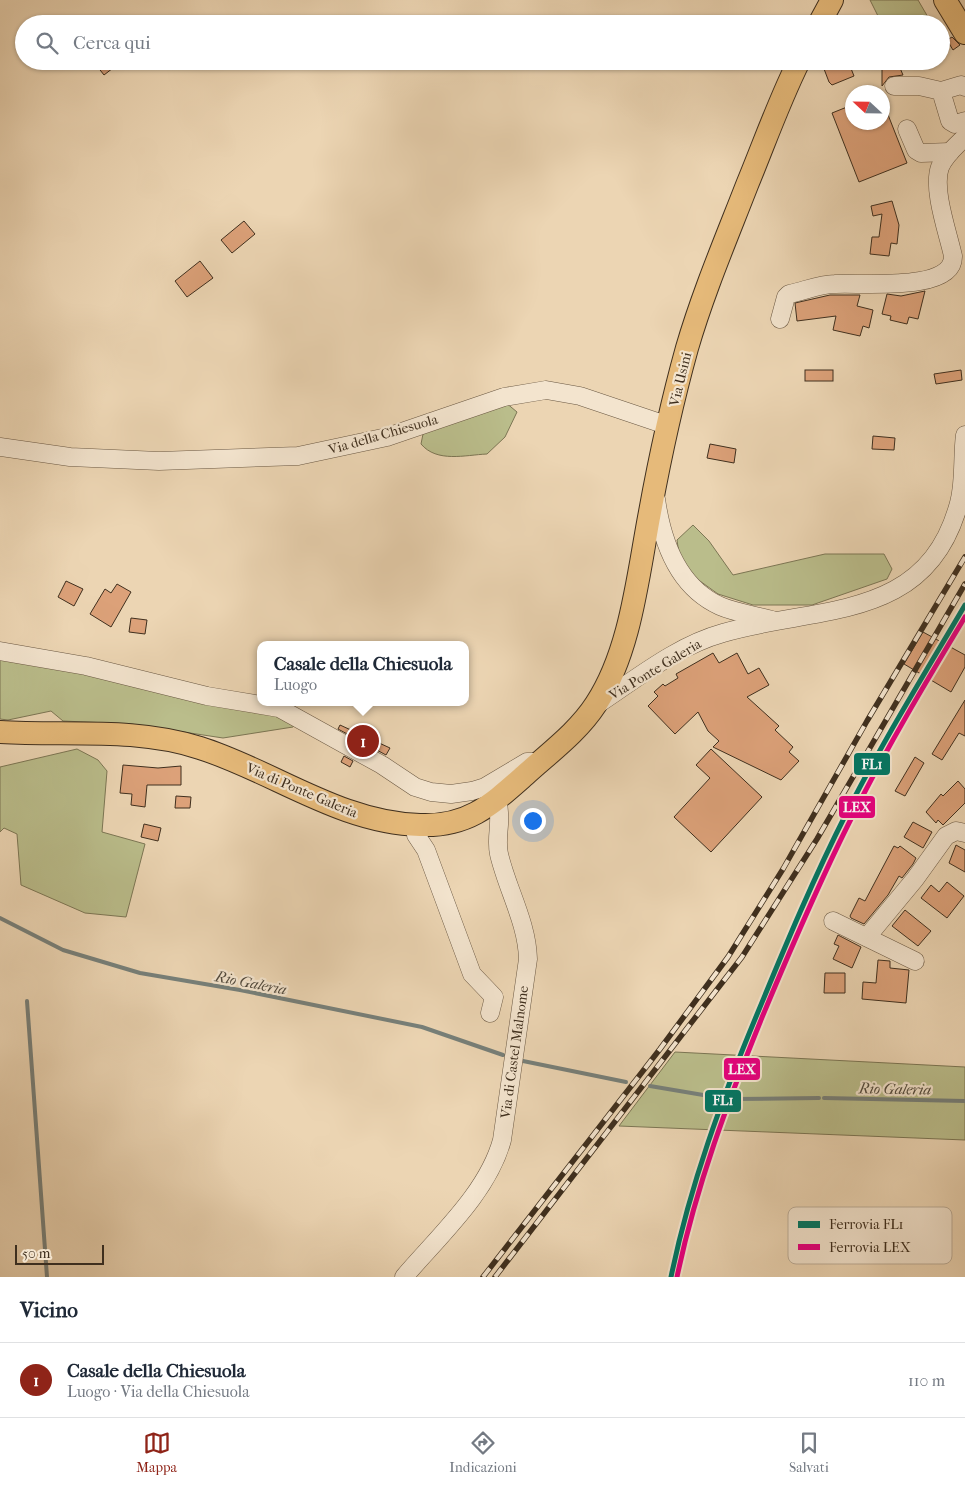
<!DOCTYPE html>
<html lang="it">
<meta charset="utf-8">
<style>
:root{--surface:#fff;--page:#f2f2f3;--text:#1f2937;--muted:#747a83;--line:#e0e1e3;--accent:#8f2418}
body{margin:0;font-family:"IM FELL French Canon",serif;background:var(--page);color:var(--text)}
.compass{position:absolute;left:845px;top:85px;width:45px;height:45px;border-radius:50%;background:var(--surface);box-shadow:0 1px 4px #0004;rotate:292deg}
.scale{position:absolute;left:15px;bottom:12px;width:89px;box-sizing:border-box;padding-left:5px;border:2px solid #3f2f1e;border-top:0;font-size:14px;line-height:18px;white-space:nowrap;color:#3f2f1e;-webkit-text-stroke:4px #f3e4ce;paint-order:stroke}
.you{position:absolute;left:532px;top:820px;width:18px;height:18px;margin:-12px;border:4px solid #fff;border-radius:50%;background:#1a73e8;box-shadow:0 0 0 8px #1a73e833}
.badge{display:grid;place-items:center;width:32px;height:32px;border-radius:50%;background:var(--accent);color:#fff;font-size:16px;font-weight:700}
.pin{position:absolute;translate:-50% -50%;border:2px solid #fff;box-shadow:0 1px 5px #0006}
.popup{position:absolute;left:257px;top:641px;width:212px;height:65px;box-sizing:border-box;display:grid;place-content:center;border-radius:10px;background:var(--surface);filter:drop-shadow(0 1px 4px #0005);font-size:16px;white-space:nowrap;color:var(--muted)}
.popup b{font-size:19px;color:var(--text)}
.popup::after{content:'';position:absolute;left:50%;top:100%;margin-left:-10px;border:10px solid transparent;border-top-color:var(--surface)}
.list{margin:0;padding:0;list-style:none}
h2{display:flex;justify-content:space-between;align-items:center;height:65px;margin:0;padding:0 20px;font-size:21px}
h2 small{font-size:16px;font-weight:400;color:var(--muted)}
.list li{display:grid;grid-template-columns:32px 1fr auto;gap:15px;align-items:center;box-sizing:border-box;height:75px;padding:0 20px;border-top:1px solid var(--line)}
.list b{display:block;font-size:19px;white-space:nowrap}
.list p{margin:0;font-size:16px;white-space:nowrap;color:var(--muted)}
.list em{font-size:16px;font-style:normal;color:var(--muted)}
.icon{flex:none;width:28px;height:28px;fill:none;stroke:currentColor;stroke-width:2;stroke-linecap:round;stroke-linejoin:round}
.map{position:relative;flex:none;width:965px;height:1277px;overflow:hidden}
.search{position:absolute;background:var(--surface);box-shadow:0 1px 4px #0004;left:15px;right:15px;top:15px;height:55px;display:flex;align-items:center;gap:12px;box-sizing:border-box;padding:0 18px;border-radius:28px;color:var(--muted);font-size:19px}
.sheet{height:140px;background:var(--surface)}
nav{display:flex;justify-content:space-around;align-items:center;box-sizing:border-box;height:70px;border-top:1px solid var(--line);background:var(--surface);font-size:14px;color:var(--muted)}
nav a{display:grid;justify-items:center;gap:2px}
nav .on{color:var(--accent)}
.map>svg:first-child{display:block}
.green{fill:#babd8b;stroke:#7c7654}
.lines{fill:none;stroke-linecap:round;stroke-linejoin:round}
.stream{stroke:#77807a;stroke-width:4}
.building{fill:#dca179;stroke:#3f2f1e}
.minor-casing{stroke:#6a5843;stroke-width:19}
.major-casing{stroke:#3f2f1e;stroke-width:24}
.minor{stroke:#f3e4ce;stroke-width:18}
.major{stroke:#e6ba7a;stroke-width:22}
.rail-casing{stroke:#3f2f1e;stroke-width:5.5}
.rail{stroke:#f3e4ce;stroke-width:4;stroke-dasharray:11;stroke-linecap:butt}
.rail-1-casing{stroke:#f3e4ce;stroke-width:9}
.rail-2-casing{stroke:#f3e4ce;stroke-width:9}
.rail-1{stroke:#007663;stroke-width:5}
.rail-2{stroke:#e5007d;stroke-width:5}
.labels{text-anchor:middle;stroke-width:4.5;stroke-linejoin:round;paint-order:stroke}
.street-label{font-size:14px;fill:#3f2f1e;stroke:#f3e4ce}
.water-label{font-size:15px;font-style:italic;fill:#524a3d;stroke:#f3e4ce}
.key{fill:#f3e4ce;stroke:#bdae99;stroke-width:1}
.key-label{font-size:14px;fill:#3f2f1e}
.line-badge{stroke:#f3e4ce;stroke-width:2}
.badge-label{font-size:14px;text-anchor:middle;font-weight:bold;fill:#fff}
</style>
<div class="map">
<svg width="965" height="1277" viewBox="0 0 965 1277">
<rect width="100%" height="100%" fill="#ecd5b3"/>
<filter id="stains"><feTurbulence type="fractalNoise" baseFrequency=".004" numOctaves="4"/><feColorMatrix values="0 0 0 0 .2 0 0 0 0 .09 0 0 0 0 .02 0 0 0 .5 -.17"/></filter>
<radialGradient id="worn" r=".72"><stop offset=".6" stop-color="#630" stop-opacity="0"/><stop offset="1" stop-color="#630" stop-opacity=".3"/></radialGradient>
<!-- green -->
<g class="green">
<path d="M870,0H918L932,24H882Z"/>
<path d="M505,402L517,412L505,437L487,454C465,455 437,463 421,444L423,434L435,424Z"/>
<path d="M693,525L709,541L733,575L825,554H884L892,569L887,579L812,605H753L718,594L693,576L679,554L677,540Z"/>
<path d="M0,654L253,704L298,722L293,727L223,738L131,724L63,721L51,711L8,720L0,719Z"/>
<path d="M77,749L98,760L107,771L102,832L145,844L126,917L85,913L21,885L17,834L4,828L0,832V767Z"/>
<path d="M675,1052L965,1067V1140L619,1126Z"/>
</g>
<g class="lines">
<!-- stream -->
<g class="stream">
<path d="M0,918L63,950L140,973L240,990L422,1027L503,1055"/>
<path d="M27,1001L47,1277"/>
<path d="M523,1061L626,1082"/>
<path d="M650,1086L715,1097"/>
<path d="M824,1098L965,1101"/>
<path d="M735,1099L819,1098"/>
</g>
</g>
<!-- building -->
<g class="building">
<path d="M952,37L960,45L953,50L947,40Z"/>
<path d="M93,61H122L104,75Z"/>
<path d="M821,61H848L854,76L832,85L829,82Z"/>
<path d="M886,61H897L903,75L889,77L882,86V64L887,63Z"/>
<path d="M883,102L907,163L859,182L832,113L852,105V122H882Z"/>
<path d="M892,201L899,225L897,244L891,243L889,256L870,254L872,237H879L882,214L873,216L871,206Z"/>
<path d="M244,221L255,234L232,253L221,240Z"/>
<path d="M200,261L213,278L187,297L175,281Z"/>
<path d="M925,291L918,319L909,317L907,324L890,320L891,316L882,314L887,294L901,296Z"/>
<path d="M830,295H860L857,306L873,310L869,328L863,326L860,336L833,330L836,316L797,321L795,303Z"/>
<rect x="805" y="370" width="28" height="11"/>
<path d="M961,370L962,380L936,384L934,374Z"/>
<path d="M873,436L895,438L894,450L872,449Z"/>
<path d="M710,444L736,449L734,463L707,458Z"/>
<path d="M66,581L83,589L74,606L58,597Z"/>
<path d="M117,584L131,592L111,627L90,614L105,589L111,593Z"/>
<path d="M131,618L147,620L145,634L129,632Z"/>
<path d="M923,632L965,655V667L951,692L904,664Z"/>
<path d="M713,653L719,663L737,653L748,674L759,668L769,685L747,697L779,726L775,730L793,747L789,752L799,761L781,780L713,747L719,741L708,731L698,712L675,734L648,706L658,696L654,692L663,684L665,686L678,678L676,674Z"/>
<path d="M965,700V736L959,733L942,760L932,754Z"/>
<path d="M340,725L390,748L386,755L338,729Z"/>
<path d="M711,749L762,797L711,852L674,817L710,778L696,765Z"/>
<path d="M344,756L353,761L350,767L341,762Z"/>
<path d="M915,757L924,763L905,796L895,791Z"/>
<path d="M123,765L158,768L181,766V785H147L145,807L131,805L132,794L120,793Z"/>
<path d="M958,781L965,789V803L943,825L938,820L936,823L926,812L941,794L943,796Z"/>
<path d="M176,796L191,797L190,808H175Z"/>
<path d="M913,822L932,832L923,848L904,837Z"/>
<path d="M144,824L161,828L158,841L141,837Z"/>
<path d="M956,845L965,850V872L949,863Z"/>
<path d="M894,846L898,848L900,846L916,858L913,864L902,878L899,876L888,895L864,924L851,918L850,916L859,898L865,901Z"/>
<path d="M947,882L964,896L947,918L921,898L931,885L939,892Z"/>
<path d="M905,910L931,931L918,946L892,926Z"/>
<path d="M838,935L861,947L852,968L833,959L839,946L834,944Z"/>
<path d="M878,960L890,961V968L909,970L906,1003L862,999L863,982L876,983Z"/>
<path d="M825,973H845V993H824Z"/>
</g>
<g class="lines">
<defs>
<g id="minor">
<path d="M894,86H919L941,91L950,121L955,124L965,121"/>
<path d="M941,91L961,85L965,87"/>
<path d="M907,129L916,150L921,153L950,152"/>
<path d="M780,319L786,297L789,294C804,291 820,284 835,284C859,282 954,293 953,256C948,233 932,189 940,167C945,155 956,146 965,137"/>
<path d="M0,447L70,457L159,461L298,456L387,437L504,397L546,390L580,396L669,426"/>
<path d="M656,499C662,542 678,587 720,606C736,613 755,615 772,620"/>
<path d="M0,651L86,666L207,696L279,708L382,765L415,787L431,792L451,794L472,791L485,787L527,762H538"/>
<path d="M595,706C635,680 676,646 723,633C818,605 927,623 959,503C965,481 962,457 965,435"/>
<path d="M418,825L416,835L426,850L472,974L494,997L490,1013"/>
<path d="M833,921L915,961"/>
<path d="M867,937L915,879L946,836L956,831L965,833"/>
<path d="M404,1277C439,1236 488,1192 502,1140L528,959C527,922 507,889 499,854C495,836 503,821 497,800"/>
</g>
<g id="major">
<path d="M945,0L965,33"/>
<path d="M819,24L832,0"/>
<path d="M0,732C67,736 135,727 200,748C273,771 340,823 420,825C468,827 491,805 525,775C549,753 578,732 596,704C631,651 638,574 650,512C660,457 672,402 687,348C703,293 726,239 747,185C764,144 779,101 799,61"/>
</g>
</defs>
<!-- minor casing -->
<use href="#minor" class="minor-casing"/>
<!-- major casing -->
<use href="#major" class="major-casing"/>
<!-- minor -->
<use href="#minor" class="minor"/>
<!-- major -->
<use href="#major" class="major"/>
<defs>
<g id="rail">
<path d="M483,1277L660,1049L728,957L783,869L867,721L965,557"/>
<path d="M495,1277L742,957L817,839L965,584"/>
</g>
</defs>
<!-- rail casing -->
<use href="#rail" class="rail-casing"/>
<!-- rail -->
<use href="#rail" class="rail"/>
<defs>
<path id="rail-1" d="M671,1277C690,1185 722,1098 758,1012C786,944 814,877 847,812C883,741 925,673 965,605"/>
<path id="rail-2" d="M677,1277C696,1186 728,1101 763,1015C791,948 820,880 853,815C887,747 926,682 965,617"/>
</defs>
<!-- rail-1 casing -->
<use href="#rail-1" class="rail-1-casing"/>
<!-- rail-2 casing -->
<use href="#rail-2" class="rail-2-casing"/>
<!-- rail-1 -->
<use href="#rail-1" class="rail-1"/>
<!-- rail-2 -->
<use href="#rail-2" class="rail-2"/>
</g>
<g class="labels">
<!-- street labels -->
<g class="street-label">
<text transform="translate(680 379) rotate(-76)" y="5">Via Usini</text>
<text transform="translate(383 434) rotate(-16)" y="5">Via della Chiesuola</text>
<text transform="translate(655 669) rotate(-31)" y="5">Via Ponte Galeria</text>
<text transform="translate(302 790) rotate(23)" y="5">Via di Ponte Galeria</text>
<text transform="translate(514 1052) rotate(-82)" y="5">Via di Castel Malnome</text>
</g>
<!-- water labels -->
<g class="water-label">
<text transform="translate(251 983) rotate(11)" y="5">Rio Galeria</text>
<text transform="translate(895 1089) rotate(1)" y="5">Rio Galeria</text>
</g>
</g>
<!-- legend -->
<rect x="788" y="1207" width="164" height="57" rx="8" class="key"/>
<rect x="798" y="1221" width="22" height="7" fill="#007663"/>
<rect x="798" y="1244" width="22" height="6" fill="#e5007d"/>
<g class="key-label">
<text x="829" y="1229">Ferrovia FL1</text>
<text x="829" y="1252">Ferrovia LEX</text>
</g>
<g class="line-badge">
<rect x="853" y="752" width="38" height="24" rx="5" fill="#007663"/>
<rect x="838" y="795" width="38" height="24" rx="5" fill="#e5007d"/>
<rect x="723" y="1057" width="38" height="24" rx="5" fill="#e5007d"/>
<rect x="704" y="1089" width="38" height="24" rx="5" fill="#007663"/>
</g>
<g class="badge-label">
<text x="872" y="769">FL1</text>
<text x="857" y="812">LEX</text>
<text x="742" y="1074">LEX</text>
<text x="723" y="1105">FL1</text>
</g>
<rect width="100%" height="100%" filter="url(#stains)"/>
<rect width="100%" height="100%" fill="url(#worn)"/>
</svg>
<svg class="compass" viewBox="-18 -18 36 36"><path d="M0-13l5 13h-10z" fill="#e53935"/><path d="M0 13l5-13h-10z" fill="#747a83"/></svg>
<div class="scale">50 m</div>
<div class="you"></div>
<div class="pin badge" style="left:363px;top:741px">1</div>
<div class="popup"><b>Casale della Chiesuola</b>Luogo</div>
<div class="search"><svg class="icon" aria-label="search" viewBox="0 0 24 24"><circle cx="10" cy="10" r="6"/><path d="M15 15l6 6"/></svg>Cerca qui</div>
</div>
<section class="sheet">
<h2>Vicino<small></small></h2>
<ul class="list">
<li><span class="badge">1</span><div><b>Casale della Chiesuola</b><p>Luogo · Via della Chiesuola</p></div><em>110 m</em></li>
</ul>
</section>
<nav>
<a class="on"><svg class="icon" aria-label="map" viewBox="0 0 24 24"><path d="M3 6l6-2 6 2 6-2v14l-6 2-6-2-6 2zM9 4v14M15 6v14"/></svg>Mappa</a>
<a><svg class="icon" aria-label="directions" viewBox="0 0 24 24"><path d="M12 3l9 9-9 9-9-9zM9 14v-3h6M13 9l2 2-2 2"/></svg>Indicazioni</a>
<a><svg class="icon" aria-label="saved" viewBox="0 0 24 24"><path d="M7 4h10v16l-5-4-5 4z"/></svg>Salvati</a>
</nav>
